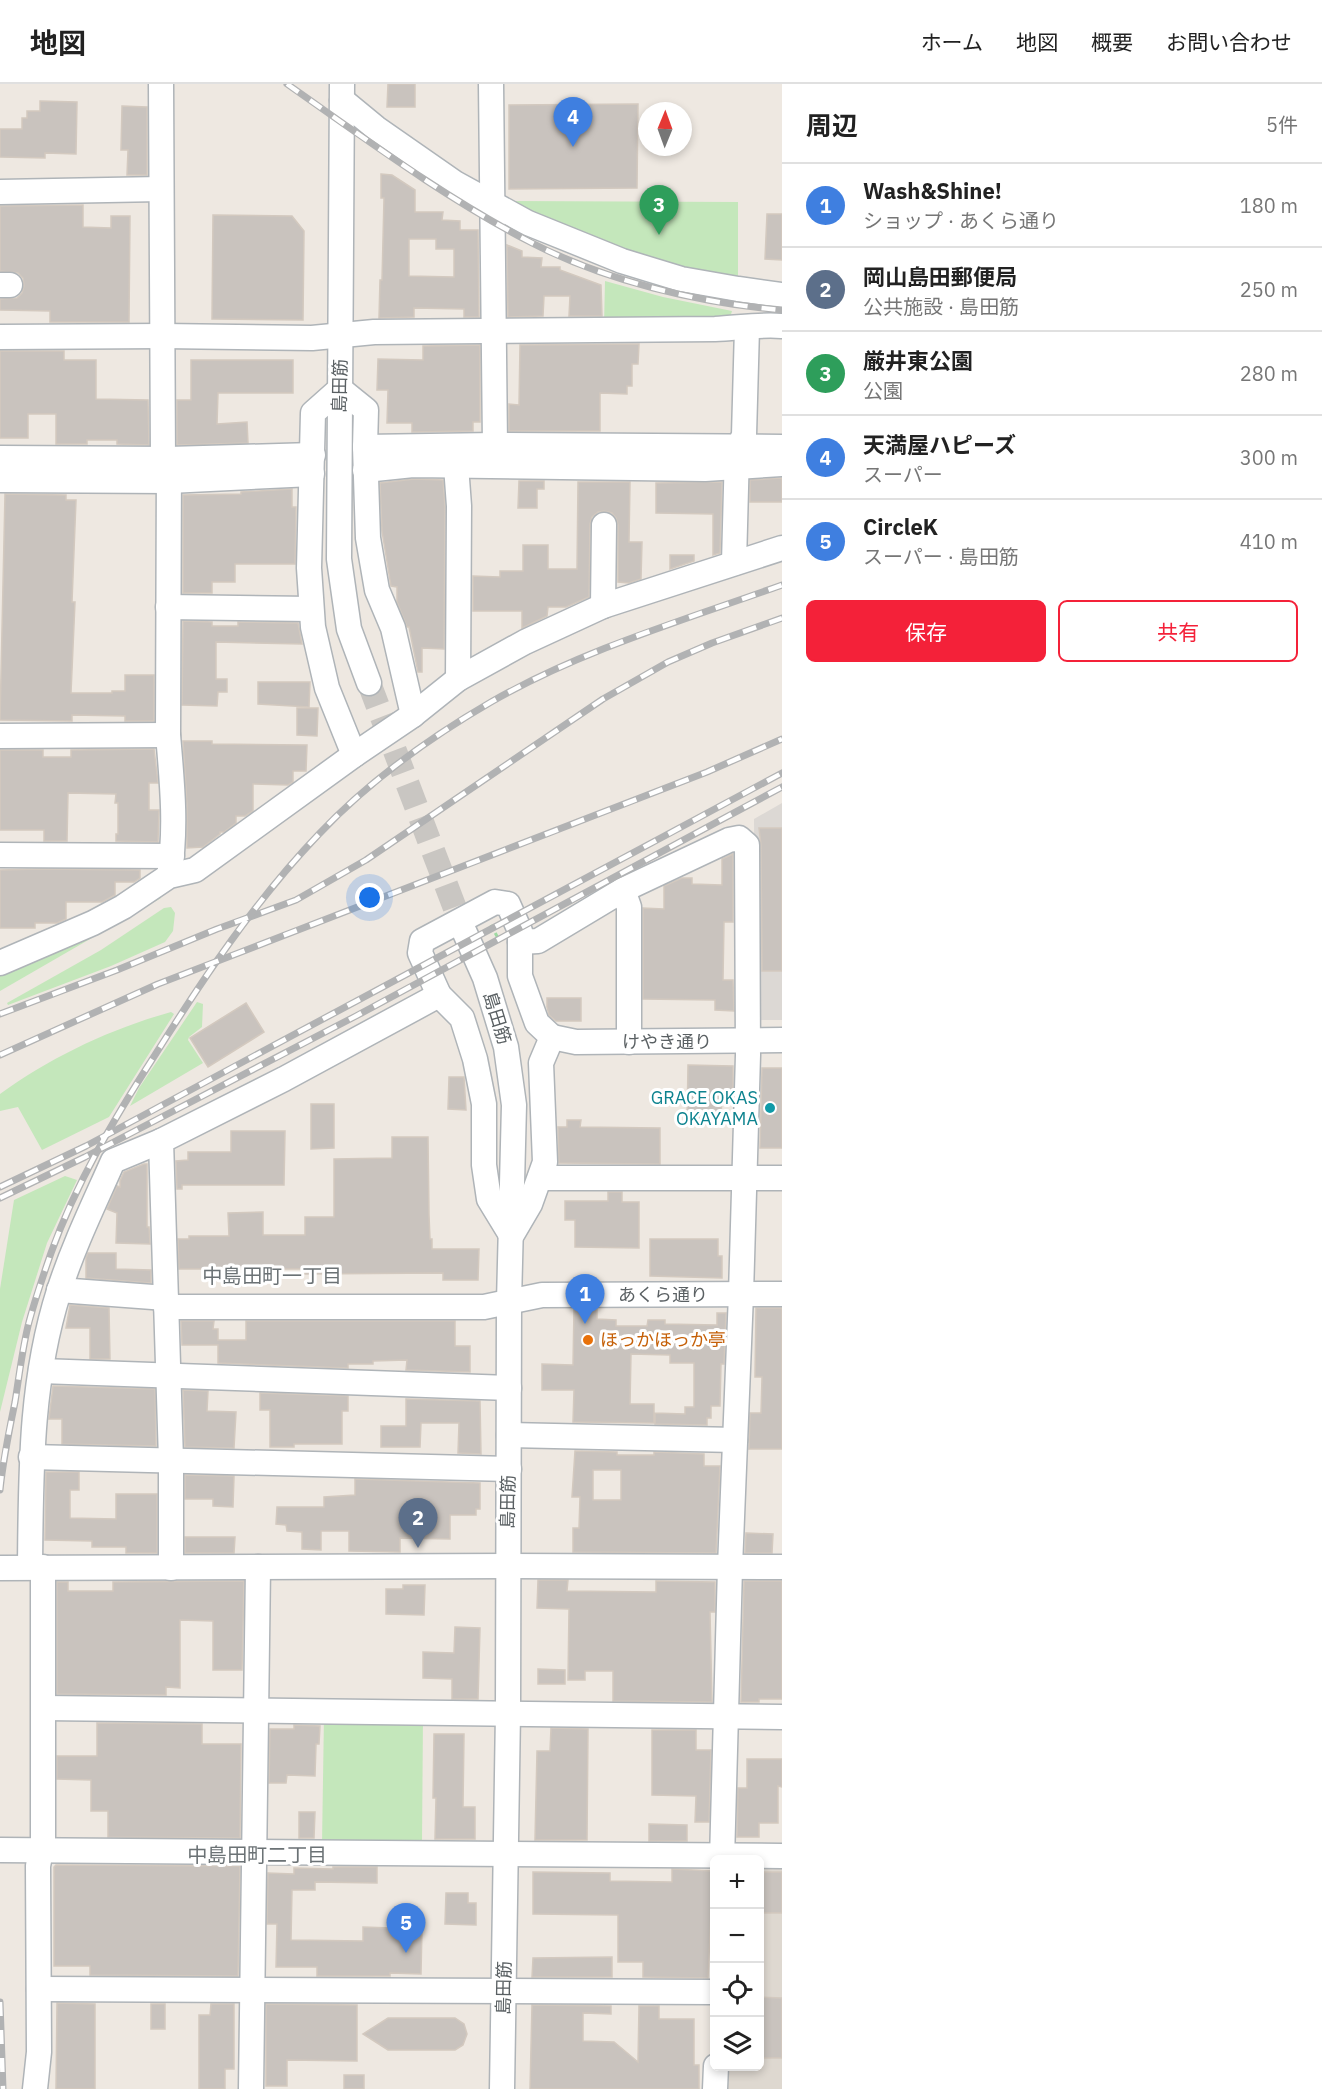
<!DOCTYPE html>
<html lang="ja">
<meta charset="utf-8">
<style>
:root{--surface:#fff;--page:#f2f2f2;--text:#222;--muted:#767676;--line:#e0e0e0;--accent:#f42139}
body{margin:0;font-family:"IBM Plex Sans","Noto Sans JP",sans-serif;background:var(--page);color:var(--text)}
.controls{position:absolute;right:18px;bottom:18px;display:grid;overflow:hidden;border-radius:9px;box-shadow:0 3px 9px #0003}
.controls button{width:54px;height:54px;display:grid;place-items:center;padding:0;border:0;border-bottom:2px solid var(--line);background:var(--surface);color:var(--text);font:30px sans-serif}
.compass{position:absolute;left:638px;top:18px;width:54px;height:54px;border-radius:50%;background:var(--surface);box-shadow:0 3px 9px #0003;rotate:1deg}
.you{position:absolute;left:370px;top:814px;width:21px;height:21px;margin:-15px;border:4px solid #fff;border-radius:50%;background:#1a73e8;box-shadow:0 0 0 9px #1a73e833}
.badge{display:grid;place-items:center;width:39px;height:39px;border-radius:50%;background:var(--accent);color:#fff;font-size:20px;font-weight:700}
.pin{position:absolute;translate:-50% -50px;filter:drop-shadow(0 2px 3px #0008)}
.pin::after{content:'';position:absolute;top:32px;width:21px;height:18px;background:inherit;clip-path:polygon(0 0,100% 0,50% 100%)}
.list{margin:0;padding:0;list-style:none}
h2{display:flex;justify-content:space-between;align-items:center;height:78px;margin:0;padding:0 24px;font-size:26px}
h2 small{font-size:20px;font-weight:400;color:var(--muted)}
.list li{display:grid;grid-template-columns:39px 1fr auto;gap:18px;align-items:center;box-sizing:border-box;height:84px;padding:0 24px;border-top:2px solid var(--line)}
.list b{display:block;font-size:22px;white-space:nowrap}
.list p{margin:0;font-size:20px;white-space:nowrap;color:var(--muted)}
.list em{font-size:20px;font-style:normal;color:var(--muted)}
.actions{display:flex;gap:12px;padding:18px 24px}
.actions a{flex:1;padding:14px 0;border:2px solid var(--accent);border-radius:9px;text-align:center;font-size:21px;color:var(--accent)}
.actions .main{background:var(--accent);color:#fff}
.icon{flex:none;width:33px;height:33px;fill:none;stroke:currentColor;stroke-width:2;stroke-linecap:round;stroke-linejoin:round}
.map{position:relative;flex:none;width:782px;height:2005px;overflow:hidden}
header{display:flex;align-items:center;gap:36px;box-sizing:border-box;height:84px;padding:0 30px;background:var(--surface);border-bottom:2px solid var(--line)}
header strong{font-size:28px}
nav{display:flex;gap:33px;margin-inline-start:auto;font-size:21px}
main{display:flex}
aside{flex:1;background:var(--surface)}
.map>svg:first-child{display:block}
.industrial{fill:#dcd8d4}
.education{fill:#ded8d0}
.green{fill:#c4e7bb}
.building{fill:#c9c3be;stroke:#d3c9bf;stroke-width:1.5;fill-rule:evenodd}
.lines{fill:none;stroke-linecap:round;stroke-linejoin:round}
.minor-tunnel{stroke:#c9c6c2;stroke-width:24;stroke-dasharray:24 12;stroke-linecap:butt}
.minor-casing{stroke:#afb4b8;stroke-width:27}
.path{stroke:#9edaa2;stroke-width:3;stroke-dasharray:6 3;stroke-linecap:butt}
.minor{stroke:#fff;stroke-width:24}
.rail-casing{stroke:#b1b2b3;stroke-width:7}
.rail{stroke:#fff;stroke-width:4.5;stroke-dasharray:14;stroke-linecap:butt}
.culture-dot{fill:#0f9aa8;stroke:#fff;stroke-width:2}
.food-dot{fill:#e8710a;stroke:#fff;stroke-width:2}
.labels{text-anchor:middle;stroke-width:6;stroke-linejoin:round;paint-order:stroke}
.street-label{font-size:18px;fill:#5a6063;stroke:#fff}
.culture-label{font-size:18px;fill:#0d838f;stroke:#fff;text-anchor:end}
.food-label{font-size:18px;fill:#c56008;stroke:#fff;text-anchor:start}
.neighbourhood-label{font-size:20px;fill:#6b7275;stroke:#fff}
</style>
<header>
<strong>地図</strong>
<nav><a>ホーム</a><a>地図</a><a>概要</a><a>お問い合わせ</a></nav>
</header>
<main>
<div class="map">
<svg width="782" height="2005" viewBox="0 0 782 2005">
<rect width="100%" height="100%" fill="#eee8e1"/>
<!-- industrial -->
<path class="industrial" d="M782,719V936H755L754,735Z"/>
<!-- education -->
<path class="education" d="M760,1781H782V2005H721L722,1983L760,1982Z"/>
<!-- green -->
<g class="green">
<path d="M510,117L738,118V194L685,187L533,133Z"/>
<path d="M605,197L663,213L732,227L728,240L604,242Z"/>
<path d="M161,810V814L0,907V884Z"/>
<path d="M171,823L175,829L173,847L165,858L111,882L8,921L7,919L101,866L164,824Z"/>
<path d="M197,918L203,920L202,943L189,953L188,956L203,979L130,1022L139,1004Z"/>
<path d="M171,928L174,930L109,1033L42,1066L18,1023L0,1027V1010C51,973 110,945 171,928Z"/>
<path d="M65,1092L77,1096L47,1159L22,1238L0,1328V1205L14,1116Z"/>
<path d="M324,1631L423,1633L422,1760L322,1759Z"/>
</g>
<!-- building -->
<g class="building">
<path d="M388,0H415V23H387Z"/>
<path d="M40,17L77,18L76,70L45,69V74L0,73V45H22V34H27V27H40Z"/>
<path d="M638,20L637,104L509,105V21Z"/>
<path d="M122,22L147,23V91H127L128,66H121Z"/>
<path d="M381,90L392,91L415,106V128H443L442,136L460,137V146H478L479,233H464V225L414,224V233L379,234L380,196H382L384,114H381ZM409,155H436V165H454V193L409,192Z"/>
<path d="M83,121V143L111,144V132H130L129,238H50V227L0,226V215L17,214L22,209L24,202L23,194L18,189L0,187V122Z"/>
<path d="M767,130H782V176L765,175Z"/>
<path d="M213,131L292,132L304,147L303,236L212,235Z"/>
<path d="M507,161L522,167V173L542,174L541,183H560V186L601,201L602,232H569L570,212H544L543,232L508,233Z"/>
<path d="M639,260L638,280H632V302H627V310L600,309V347H509V320L519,321L520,261Z"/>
<path d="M480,261V338H473V347L412,348V339H387L388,306H377L378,275L423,276V262Z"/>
<path d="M0,267H64V276H96V315L148,316L149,361L117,360V356H87V360H56V330H28V354H0Z"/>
<path d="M191,276H293V309H218L217,340L247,338L248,359L177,361V316H191Z"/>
<path d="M782,394V418H750V396Z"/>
<path d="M414,395L443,396L445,422L444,565L422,564V588H418L409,543H407L397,518V503L391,502L382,447L380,399Z"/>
<path d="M519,397H544V405H537V424H518Z"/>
<path d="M578,398H630L629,458H642L641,495L629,499L618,498V441L616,434L612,429L604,427L598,428L592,433L590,440L589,513L566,523H548L547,532L522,544V527H473V492L500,493V487H523V461H548V485H577Z"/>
<path d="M722,398L720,469L713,471V430L656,429V399Z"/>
<path d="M292,405V423H296L295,480H235V498H212V509H183V411L241,410V408Z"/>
<path d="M5,410L66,411V416H76L72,518H75L71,609H112V607H125V591H154V637H125V632L72,631V637L0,636Z"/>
<path d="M670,471H694V477L670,485Z"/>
<path d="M183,537L212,538V542H238V538L298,539L302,560L216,558V595H227V608H218L217,622L182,621Z"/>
<path d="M258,598H310L309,623L258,620Z"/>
<path d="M297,624H318L317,652L297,651Z"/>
<path d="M183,657H212V660L307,661L306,687H293V698L288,701L253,700V727L245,732H236V739L224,748H220V750L203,763L187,764V721Z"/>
<path d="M154,665L158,699H149V726H159L158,758L116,757V750H118V719H115L116,710L68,709L67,757H44V746H0V666H43V673H71V666Z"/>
<path d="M759,744H782V887H762L761,761Z"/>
<path d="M733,770V838H724L723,896H733L734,927L715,926V916L643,915V824L664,825V802L682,794H692V800L722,801V775Z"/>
<path d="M39,785L140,786V794L134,798H115V811L102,818H66V835L57,839H35V844H0V786Z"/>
<path d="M547,914H581V937H556L549,931L547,923Z"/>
<path d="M246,919L264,948L208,983L190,954Z"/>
<path d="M688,981L733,982V1008H722L721,1037H687Z"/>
<path d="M762,984H782V1064H760Z"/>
<path d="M449,993H464L466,1026L448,1025Z"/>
<path d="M311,1020H334V1064L311,1065Z"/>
<path d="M567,1036H581L580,1043L660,1044V1080L559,1079L558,1043H567Z"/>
<path d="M231,1047H285L284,1101H182V1105H177L176,1077L188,1076V1068H231Z"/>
<path d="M392,1053H428L429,1131L430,1155H432V1165H479L478,1196H443V1189L305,1190V1185H179L178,1155H189V1152H229L228,1129L263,1128V1151H305V1133H334V1075L392,1074Z"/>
<path d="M144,1080H147V1143H149L150,1160L116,1159L117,1129L107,1125L117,1102L120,1103V1097L124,1088Z"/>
<path d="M608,1108H622V1118H639V1164L575,1163V1136H565V1117H608Z"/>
<path d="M650,1155H718V1172H722V1194L650,1192Z"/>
<path d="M88,1169H116V1185L151,1186V1199L86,1194V1174Z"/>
<path d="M70,1221L109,1224L110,1275H90V1244H66Z"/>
<path d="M756,1224H782V1365H749L750,1329H761L762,1293H755Z"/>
<path d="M574,1225H597V1235L616,1236V1242H647L648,1236H665V1240L717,1241V1229H726L724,1280H721L720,1322H711V1334H707V1341L655,1340V1329L685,1330V1323H694V1279H670V1271L631,1270L630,1320H654V1339L573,1338L574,1306H542V1280L573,1281Z"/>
<path d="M181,1237H214L213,1245H218V1256H246V1237H455V1262H470V1288L406,1286L407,1276L373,1277V1280H348V1284L218,1279V1261H182Z"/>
<path d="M53,1302L155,1305L156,1362L62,1360V1335H49Z"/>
<path d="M183,1306L208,1307L207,1327L236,1328L234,1364L185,1363Z"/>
<path d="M260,1309L348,1312V1327H342V1360H294V1363H270V1326H260Z"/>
<path d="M406,1315L480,1317L481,1370L458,1369L459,1339H421L420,1363H381V1342H406Z"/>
<path d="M575,1367L617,1368V1371H654V1368L704,1370V1382H720L716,1469L573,1468V1444H579L580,1413H572ZM593,1386H621V1416H593Z"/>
<path d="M46,1388H79V1406H70V1434L116,1435V1410H157V1469H126V1463H92V1457L45,1456Z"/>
<path d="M185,1391L234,1392L233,1423L213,1422V1415H185Z"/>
<path d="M355,1395L480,1399V1425H476V1431H450V1455L400,1454V1468L349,1467V1447H321V1466L302,1465V1448L287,1447L286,1441L276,1440L277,1423H324V1413L355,1411Z"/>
<path d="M746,1449L773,1450L772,1469H745Z"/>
<path d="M185,1453H235L234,1469H185Z"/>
<path d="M538,1496H568L567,1507L656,1508V1497L715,1498V1528H710L712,1618L613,1617V1587H585V1596H568L569,1525L537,1524Z"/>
<path d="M244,1497L242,1586H213V1537L180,1536V1604L166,1603V1611L57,1610V1498H68V1507H113V1498Z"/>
<path d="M744,1497H782V1615H759V1618H741Z"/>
<path d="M403,1501H425L424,1531L386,1530V1505H403Z"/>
<path d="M455,1543L480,1544L478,1615H452V1595L423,1594V1568L454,1569Z"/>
<path d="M538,1585L565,1586V1600H538Z"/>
<path d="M97,1639L202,1640V1660H241L240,1754L108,1753V1727H91V1696L57,1695V1672H97Z"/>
<path d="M294,1641L320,1642L319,1660H316L315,1692L287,1691L286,1699H269L270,1645H294Z"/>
<path d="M551,1644L588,1645L587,1756H535L537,1667H550Z"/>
<path d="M652,1646H696V1666H711L709,1738H695L696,1712L652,1711Z"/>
<path d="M434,1650H464L463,1723H475V1755H435L436,1714H433Z"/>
<path d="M747,1675H782V1703L778,1702V1739H759V1753H737L738,1704H747Z"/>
<path d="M299,1728H315L314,1754H299Z"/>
<path d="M649,1740L687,1741V1757H649Z"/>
<path d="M56,1781L240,1782L238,1892L90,1891V1882H54V1783Z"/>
<path d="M333,1783H377V1799L315,1798V1806H292L291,1856L363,1857V1843L422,1845L421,1890L390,1889V1892H317V1883H276L277,1840H267L268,1789L294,1790V1784L333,1785Z"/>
<path d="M672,1785L713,1787L708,1894L643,1893V1878H618V1831L533,1830V1788L610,1789V1797L672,1798Z"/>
<path d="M764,1788H782V1829H759V1795H763Z"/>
<path d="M446,1809H468V1819H476V1841L445,1840Z"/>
<path d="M612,1873V1893H532L533,1874Z"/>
<path d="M759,1913L782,1914V1974H759Z"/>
<path d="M57,1919L95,1920V2005H56Z"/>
<rect x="151" y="1920" width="14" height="25"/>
<path d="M211,1920H234V1985H225V2005H199V1931H210Z"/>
<path d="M266,1920L357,1921V1977L287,1976V2002H266Z"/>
<path d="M532,1921L611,1922V1930L583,1929V1957L614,1958L638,1978L639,1922H659V1935H694V1981H699V2005H530Z"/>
<path d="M388,1934H455L464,1940L467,1950L463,1961L455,1966H388L363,1950Z"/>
<rect x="344" y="1991" width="20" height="14"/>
</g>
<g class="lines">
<!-- minor-tunnel -->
<path class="minor-tunnel" d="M369,599L461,840"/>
<defs>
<g id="minor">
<path d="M161,0L163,375"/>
<path d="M342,0L339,475L349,545L369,599"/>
<path d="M491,0L495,361"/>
<path d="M342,16L376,44L455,99L528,139L622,177L681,195L738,205L782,211"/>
<path d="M0,108L161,105"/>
<path d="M0,201H10"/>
<path d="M0,253L163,252L312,254L374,248L715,245C738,244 760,240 782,242"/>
<path d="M365,363L495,361L782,363"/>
<path d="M0,374L169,375L313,371"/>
<path d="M169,375L168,651C172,697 177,746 169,792"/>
<path d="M456,382L459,422L458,595"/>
<path d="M365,386L413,381L705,385L782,380"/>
<path d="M0,396L169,397L312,390"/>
<path d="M734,479L737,367L744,351L747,244"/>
<path d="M603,522L604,441"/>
<path d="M168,523L311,525"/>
<path d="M0,652L168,651"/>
<path d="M354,671L327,604L313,543L309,484L313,329L340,305L366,326L365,363L368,454L377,506L393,544L413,631"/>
<path d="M0,771L172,772"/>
<path d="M623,806L629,823V958"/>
<path d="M461,840L485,894L506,963L514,1021L509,1218L508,1628L502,2005"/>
<path d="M520,858L538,857L623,806L729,756L739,754L747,761L748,971L741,1210L730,1483L722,1776"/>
<path d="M0,879L93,839L123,823L169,792L195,786L354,671L413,631L458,595L525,558L603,522L782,464"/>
<path d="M552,953L576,958L782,956"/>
<path d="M540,1094H782"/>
<path d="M513,1149L530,1120L545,1078L541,979L552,953"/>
<path d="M511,1151L489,1115L484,1081V1020L475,975L462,934L439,911L420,869L422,857L495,818L508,820L520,847V892L537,939L552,953"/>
<path d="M59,1206L166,1214"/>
<path d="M166,1223H484L542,1211L782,1210"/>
<path d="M41,1287L509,1304"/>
<path d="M509,1351L735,1356"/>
<path d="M31,1373L509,1385"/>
<path d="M30,1483C31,1389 30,1298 59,1207C73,1163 94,1120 113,1077L161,1057"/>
<path d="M0,1484L508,1482L782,1483"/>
<path d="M171,1484V1376L161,1057L284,995L439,911"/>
<path d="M44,1624L782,1633"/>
<path d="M0,1766L782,1772"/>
<path d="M39,1905L714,1908"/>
<path d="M35,2005L39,1968L38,1782L43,1755V1483"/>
<path d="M251,2005L258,1483"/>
<path d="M715,2005L716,1982"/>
</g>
</defs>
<!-- minor casing -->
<use href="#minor" class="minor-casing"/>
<!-- path -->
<path class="path" d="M491,841L499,856"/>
<!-- minor -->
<use href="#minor" class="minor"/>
<defs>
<g id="rail">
<path d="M287,0C367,56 445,114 532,159C606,197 699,219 782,226"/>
<path d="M0,930L117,886L217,845L296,816L366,776L603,615L668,578L712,559L782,534"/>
<path d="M0,971L158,900L707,688L782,655"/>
<path d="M0,1103L86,1062L782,689"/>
<path d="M0,1114L85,1073L356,932L782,703"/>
<path d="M0,1406C3,1376 9,1347 15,1318C19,1293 22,1267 28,1242C34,1218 43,1192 51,1169C76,1099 115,1033 155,971C204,893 255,817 319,750C368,698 429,654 491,618C582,566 684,536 782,501"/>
<path d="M0,1918L3,2005"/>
</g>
</defs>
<!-- rail casing -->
<use href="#rail" class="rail-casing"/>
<!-- rail -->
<use href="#rail" class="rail"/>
</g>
<!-- markers -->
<circle class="culture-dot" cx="770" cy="1024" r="6"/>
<circle class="food-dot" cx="588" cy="1256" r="6"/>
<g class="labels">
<!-- street labels -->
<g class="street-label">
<text transform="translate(340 302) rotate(-89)" y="6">島田筋</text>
<text transform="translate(497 934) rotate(73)" y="6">島田筋</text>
<text x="667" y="964">けやき通り</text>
<text x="663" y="1217">あくら通り</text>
<text transform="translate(508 1418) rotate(-89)" y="6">島田筋</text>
<text transform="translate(504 1904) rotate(-89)" y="6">島田筋</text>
</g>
<!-- culture labels -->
<g class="culture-label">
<text x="758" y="1020">GRACE OKAS<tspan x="758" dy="21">OKAYAMA</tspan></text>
</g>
<!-- food labels -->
<g class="food-label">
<text x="600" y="1262">ほっかほっか亭</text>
</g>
<!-- neighbourhood labels -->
<g class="neighbourhood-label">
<text x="272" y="1199">中島田町一丁目</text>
<text x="257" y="1778">中島田町二丁目</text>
</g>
</g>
</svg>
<div class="controls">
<button>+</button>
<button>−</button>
<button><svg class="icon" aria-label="locate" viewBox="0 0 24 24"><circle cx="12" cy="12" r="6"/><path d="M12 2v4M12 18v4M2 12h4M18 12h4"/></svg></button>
<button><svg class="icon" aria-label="layers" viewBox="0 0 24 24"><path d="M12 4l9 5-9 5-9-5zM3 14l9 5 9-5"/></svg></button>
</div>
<svg class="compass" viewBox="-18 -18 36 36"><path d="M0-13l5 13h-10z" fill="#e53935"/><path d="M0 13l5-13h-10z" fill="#767676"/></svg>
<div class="you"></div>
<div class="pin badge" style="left:585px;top:1240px;background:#3f7fe0">1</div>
<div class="pin badge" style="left:418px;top:1464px;background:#5c6f8a">2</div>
<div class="pin badge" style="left:659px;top:151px;background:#2e9e5b">3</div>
<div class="pin badge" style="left:573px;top:63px;background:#3f7fe0">4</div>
<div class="pin badge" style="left:406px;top:1869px;background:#3f7fe0">5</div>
</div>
<aside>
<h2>周辺<small>5件</small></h2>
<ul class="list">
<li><span class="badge" style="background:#3f7fe0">1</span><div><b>Wash&amp;Shine!</b><p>ショップ · あくら通り</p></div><em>180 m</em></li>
<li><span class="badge" style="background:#5c6f8a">2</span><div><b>岡山島田郵便局</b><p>公共施設 · 島田筋</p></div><em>250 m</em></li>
<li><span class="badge" style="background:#2e9e5b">3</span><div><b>厳井東公園</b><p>公園</p></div><em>280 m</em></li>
<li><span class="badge" style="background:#3f7fe0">4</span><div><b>天満屋ハピーズ</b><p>スーパー</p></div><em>300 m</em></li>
<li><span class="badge" style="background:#3f7fe0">5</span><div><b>CircleK</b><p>スーパー · 島田筋</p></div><em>410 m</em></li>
</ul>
<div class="actions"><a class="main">保存</a><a>共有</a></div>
</aside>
</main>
